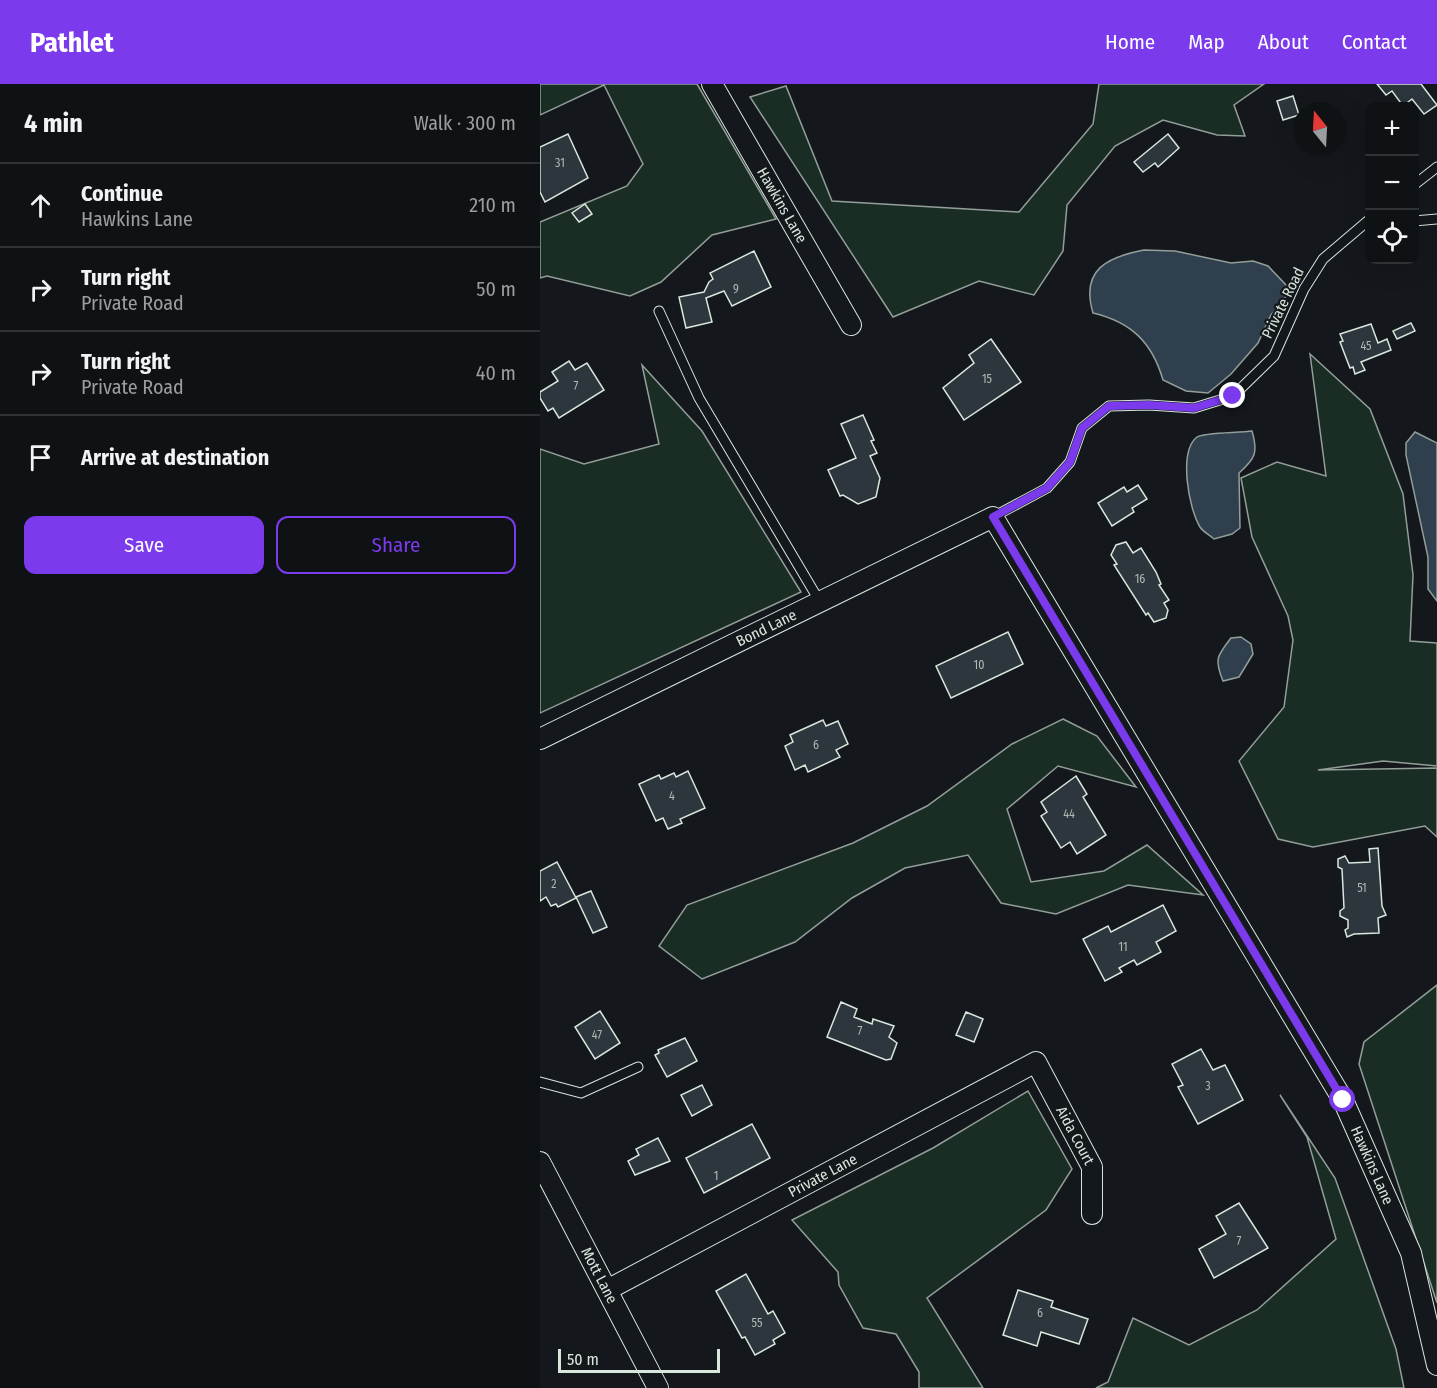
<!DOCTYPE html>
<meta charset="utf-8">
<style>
:root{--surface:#0f1215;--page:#1d2022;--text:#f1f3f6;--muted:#9b9ea0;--line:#2f3234;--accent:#7c3aed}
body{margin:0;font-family:"Fira Sans Condensed",sans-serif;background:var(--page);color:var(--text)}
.controls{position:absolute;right:18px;top:18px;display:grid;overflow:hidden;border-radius:12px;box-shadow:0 6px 24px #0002}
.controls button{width:54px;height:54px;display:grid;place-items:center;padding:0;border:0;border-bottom:2px solid var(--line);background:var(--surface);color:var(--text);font:30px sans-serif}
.compass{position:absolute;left:753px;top:18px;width:54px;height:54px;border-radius:50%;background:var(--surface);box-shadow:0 6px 24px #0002;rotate:342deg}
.scale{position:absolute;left:18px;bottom:15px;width:162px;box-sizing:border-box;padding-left:6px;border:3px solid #d8e6dc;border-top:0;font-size:16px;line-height:21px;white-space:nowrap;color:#d8e6dc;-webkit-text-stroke:4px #14181c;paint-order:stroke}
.stop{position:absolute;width:18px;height:18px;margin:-14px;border:4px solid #7c3aed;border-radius:50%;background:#fff}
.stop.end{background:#7c3aed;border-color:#fff;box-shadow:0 2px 6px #0008}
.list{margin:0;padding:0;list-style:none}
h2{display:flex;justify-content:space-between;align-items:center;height:78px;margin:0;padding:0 24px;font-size:26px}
h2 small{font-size:20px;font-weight:400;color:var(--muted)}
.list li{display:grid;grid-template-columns:39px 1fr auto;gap:18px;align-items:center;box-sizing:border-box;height:84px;padding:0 24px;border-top:2px solid var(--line)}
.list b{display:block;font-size:22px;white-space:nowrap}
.list p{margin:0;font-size:20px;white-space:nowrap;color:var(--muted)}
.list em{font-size:20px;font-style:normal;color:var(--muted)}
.actions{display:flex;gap:12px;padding:18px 24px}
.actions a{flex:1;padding:14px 0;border:2px solid var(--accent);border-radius:12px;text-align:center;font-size:21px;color:var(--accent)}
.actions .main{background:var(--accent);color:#fff}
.icon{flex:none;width:33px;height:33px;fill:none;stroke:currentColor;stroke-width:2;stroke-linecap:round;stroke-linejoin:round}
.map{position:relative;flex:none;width:897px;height:1304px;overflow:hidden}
header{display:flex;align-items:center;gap:36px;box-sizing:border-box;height:84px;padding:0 30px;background:var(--accent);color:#fff}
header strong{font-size:28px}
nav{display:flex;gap:33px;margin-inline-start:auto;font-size:21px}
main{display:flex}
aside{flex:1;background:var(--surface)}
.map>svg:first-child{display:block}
.green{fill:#1a2d24;stroke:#939e99;stroke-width:1.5}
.water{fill:#2f3f4d;stroke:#939e99;stroke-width:1.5}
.building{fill:#2c363c;stroke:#d8e6dc;stroke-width:1.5}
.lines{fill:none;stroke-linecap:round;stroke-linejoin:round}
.service-casing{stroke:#d8e6dc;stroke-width:11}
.minor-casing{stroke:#d8e6dc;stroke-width:22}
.service{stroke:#14181c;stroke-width:9}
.minor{stroke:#14181c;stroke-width:20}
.route{stroke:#7c3aed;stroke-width:8}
.labels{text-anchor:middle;stroke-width:4.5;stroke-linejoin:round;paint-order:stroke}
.number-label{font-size:12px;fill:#adbab4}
.street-label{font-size:15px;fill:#d8e6dc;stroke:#14181c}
</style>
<header>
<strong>Pathlet</strong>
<nav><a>Home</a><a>Map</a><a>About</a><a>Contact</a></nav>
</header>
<main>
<aside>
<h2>4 min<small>Walk · 300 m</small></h2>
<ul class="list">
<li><svg class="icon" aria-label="ahead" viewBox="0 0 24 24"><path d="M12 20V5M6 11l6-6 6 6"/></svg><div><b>Continue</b><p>Hawkins Lane</p></div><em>210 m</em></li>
<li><svg class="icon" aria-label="right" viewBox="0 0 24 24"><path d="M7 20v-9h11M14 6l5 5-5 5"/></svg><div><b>Turn right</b><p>Private Road</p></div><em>50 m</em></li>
<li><svg class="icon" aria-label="right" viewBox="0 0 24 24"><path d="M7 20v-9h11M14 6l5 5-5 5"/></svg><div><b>Turn right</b><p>Private Road</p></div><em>40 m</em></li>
<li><svg class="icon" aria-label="arrive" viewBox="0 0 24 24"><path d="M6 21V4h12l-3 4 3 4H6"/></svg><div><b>Arrive at destination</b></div></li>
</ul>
<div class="actions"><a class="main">Save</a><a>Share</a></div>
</aside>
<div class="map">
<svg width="897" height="1304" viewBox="0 0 897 1304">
<rect width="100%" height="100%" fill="#14181c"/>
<!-- green -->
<g class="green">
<path d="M0,0H157L236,135L172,151L121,198L90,212L7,192L0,194V138L87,102L103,80L64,1L0,31Z"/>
<path d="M559,0H724L694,21L705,52L677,51L623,36L575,62L527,121L523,167L494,211L439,197L353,233L210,13L246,2L292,117L479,128L553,40Z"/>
<path d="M770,270L830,325L863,410L873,491L870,557L897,559V682L843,677L778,686L897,684V753L885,742L773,763L738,755L699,677L744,623L753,556L748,532L712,453L701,394L737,378L786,392Z"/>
<path d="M102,281L162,347L261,508L0,629V365L44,380L119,360Z"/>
<path d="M523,635L557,652L596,703L518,682L467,725L491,798L564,787L607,761L663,811L588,801L516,830L461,819L428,771L365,784L312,814L255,858L162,895L119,862L147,821L313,759L387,722L472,660Z"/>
<path d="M897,901V1219L819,980L824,958Z"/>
<path d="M488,1007L532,1085L506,1126L387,1214L443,1304H379V1288L356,1250L323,1244L299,1201L298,1188L252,1136L393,1064Z"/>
<path d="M740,1011L795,1094L856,1265L864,1304H556L568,1298L593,1234L649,1261L717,1226L796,1155L767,1053Z"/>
</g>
<!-- water -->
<g class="water">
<path d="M604,166L635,167L691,179L713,177L728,182L748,203V210L731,231L718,259L691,290L668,309L646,307L623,296C612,258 591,238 553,229C540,185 568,173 604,166Z"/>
<path d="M712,347C718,368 716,374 699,389L700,444L692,450L674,455C670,451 663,448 660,443C649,425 638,368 657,353C664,348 700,349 712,347Z"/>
<path d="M875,348L897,359V517L888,505V473L866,371V359Z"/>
<path d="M701,553L711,560L713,570L699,593L683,597C674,575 677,572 691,554Z"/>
</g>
<!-- building -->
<g class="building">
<path d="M837,0H881L897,21L884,30L872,15L863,22L852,7L846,11Z"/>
<path d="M753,12L759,31L743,36L737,17Z"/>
<path d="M28,50L48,94L5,118L0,108V63Z"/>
<path d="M628,50L639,64L618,83L615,79L603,88L594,78Z"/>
<path d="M45,120L52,130L39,138L32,129Z"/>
<path d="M214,167L231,203L192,222L184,207L166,214L172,238L146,244L139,213L164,208L169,198L173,195L170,189Z"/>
<path d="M871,239L875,247L857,255L853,247Z"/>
<path d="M831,240L838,259L847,255L851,266L821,278L825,286L815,290L813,283L810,284L800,258L803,257L800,250Z"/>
<path d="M451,255L481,298L424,336L403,304L434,279L429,271Z"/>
<path d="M29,277L35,286L47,279L64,306L19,334L13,324L8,327L0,314V308L18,297L12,288Z"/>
<path d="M323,331L334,356L331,357L337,369L330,372L340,394L336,413L318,420L303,411L300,412L288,386L316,374L301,340Z"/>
<path d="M598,401L607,415L592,424L594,428L572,442L558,419L584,403L587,408Z"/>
<path d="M586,458L593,469L601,464L616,488L621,500L619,501L629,516L624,519L628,526L626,534L614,538L608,529L606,531L574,481L577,480L571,471L576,461Z"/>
<path d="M468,548L483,580L411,614L396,582Z"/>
<path d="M283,636L286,642L298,637L308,660L296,666L300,673L268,688L265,681L255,686L245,662L253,658L250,651Z"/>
<path d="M148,687L165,724L140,735L142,739L128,745L123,734L116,737L99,700L119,691L121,695L134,689L136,693Z"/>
<path d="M536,692L547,710L543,713L566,751L537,770L530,758L521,764L501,732L507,728L501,718Z"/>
<path d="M838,764L842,822L846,831L838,834L839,849L814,850L807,853L805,846L808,844V836L800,832V827L804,824L802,785L798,783V775L805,772L809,779L830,778L829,765Z"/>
<path d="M17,778L36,814L18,823L16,820L11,822L6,813L0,817V787Z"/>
<path d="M51,807L67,843L53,849L36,813Z"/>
<path d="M623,821L636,847L616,858L621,868L597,881L594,876L579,884L582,888L565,897L543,855L568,842L571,848Z"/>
<path d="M301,918L317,925L314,933L332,940L333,935L354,942L349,953L357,959L351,975L346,976L287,953Z"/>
<path d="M60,927L80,959L55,975L35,943Z"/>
<path d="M426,928L443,935L434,958L416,951Z"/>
<path d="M145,954L157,977L127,993L115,971L119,969L118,966Z"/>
<path d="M661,965L673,986L685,981L703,1016L658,1040L638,1003L643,1001L632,980Z"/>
<path d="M162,1001L172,1021L152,1032L141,1011Z"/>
<path d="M212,1040L230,1074L164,1109L146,1074Z"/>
<path d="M118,1054L130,1077L95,1091L88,1077L99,1071L96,1065Z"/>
<path d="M699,1119L728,1164L674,1194L659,1165L686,1150L676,1132Z"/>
<path d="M206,1190L228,1230L233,1227L245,1249L233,1256L235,1260L215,1271L205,1253L202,1254L176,1207Z"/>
<path d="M478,1206L513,1217L511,1223L548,1235L539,1260L501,1248L497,1262L463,1251Z"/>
</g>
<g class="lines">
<defs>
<g id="service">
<path d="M874,101L897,83"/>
<path d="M874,137L897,135"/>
<path d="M119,227L159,314L280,518"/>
<path d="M453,433L507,404L530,378L542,344L569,322L609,321L654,324L693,312L734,272L764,205L783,175L830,135"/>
<path d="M0,998L41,1009L98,983"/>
</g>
<g id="minor">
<path id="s1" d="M172,0L311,241"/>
<path id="s2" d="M0,655L453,433L803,1016L871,1169L897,1281"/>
<path id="s3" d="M0,1078L118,1304"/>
<path id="s4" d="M69,1205L496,978L552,1083V1130"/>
</g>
</defs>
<!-- service casing -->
<use href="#service" class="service-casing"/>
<!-- minor casing -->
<use href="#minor" class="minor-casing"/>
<!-- service -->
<use href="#service" class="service"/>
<!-- minor -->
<use href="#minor" class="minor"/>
</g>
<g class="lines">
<!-- route -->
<path class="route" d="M693,312L654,324L609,321L569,322L542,344L530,378L507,404L453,433L803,1016"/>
</g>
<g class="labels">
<!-- number labels -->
<g class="number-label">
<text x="20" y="83">31</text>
<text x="196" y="209">9</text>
<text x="826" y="266">45</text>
<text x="447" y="299">15</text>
<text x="36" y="306">7</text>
<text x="600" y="499">16</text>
<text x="439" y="585">10</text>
<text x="276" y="665">6</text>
<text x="132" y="716">4</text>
<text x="529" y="734">44</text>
<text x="14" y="804">2</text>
<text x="822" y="808">51</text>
<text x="583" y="867">11</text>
<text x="320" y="951">7</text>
<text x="57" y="955">47</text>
<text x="668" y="1006">3</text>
<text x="176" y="1096">1</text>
<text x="699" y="1161">7</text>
<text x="500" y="1233">6</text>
<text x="217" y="1243">55</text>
</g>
<!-- street labels -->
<g class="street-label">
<text dy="5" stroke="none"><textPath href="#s1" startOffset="140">Hawkins Lane</textPath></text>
<text transform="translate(743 219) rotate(-64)" y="5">Private Road</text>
<text dy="5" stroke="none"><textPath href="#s2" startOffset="252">Bond Lane</textPath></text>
<text dy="5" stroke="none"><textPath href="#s4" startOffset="567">Aida Court</textPath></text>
<text dy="5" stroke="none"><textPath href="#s2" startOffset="1256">Hawkins Lane</textPath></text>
<text dy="5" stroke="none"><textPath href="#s4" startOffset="242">Private Lane</textPath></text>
<text dy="5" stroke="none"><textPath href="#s3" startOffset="128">Mott Lane</textPath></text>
</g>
</g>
</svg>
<div class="controls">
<button>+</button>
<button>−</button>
<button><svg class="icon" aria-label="locate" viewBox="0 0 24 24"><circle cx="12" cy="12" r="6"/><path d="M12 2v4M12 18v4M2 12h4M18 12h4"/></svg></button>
</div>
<svg class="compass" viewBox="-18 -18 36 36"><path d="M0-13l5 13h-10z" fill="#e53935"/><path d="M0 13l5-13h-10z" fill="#9b9ea0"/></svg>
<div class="scale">50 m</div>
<div class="stop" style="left:803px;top:1016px"></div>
<div class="stop end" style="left:693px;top:312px"></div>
</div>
</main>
